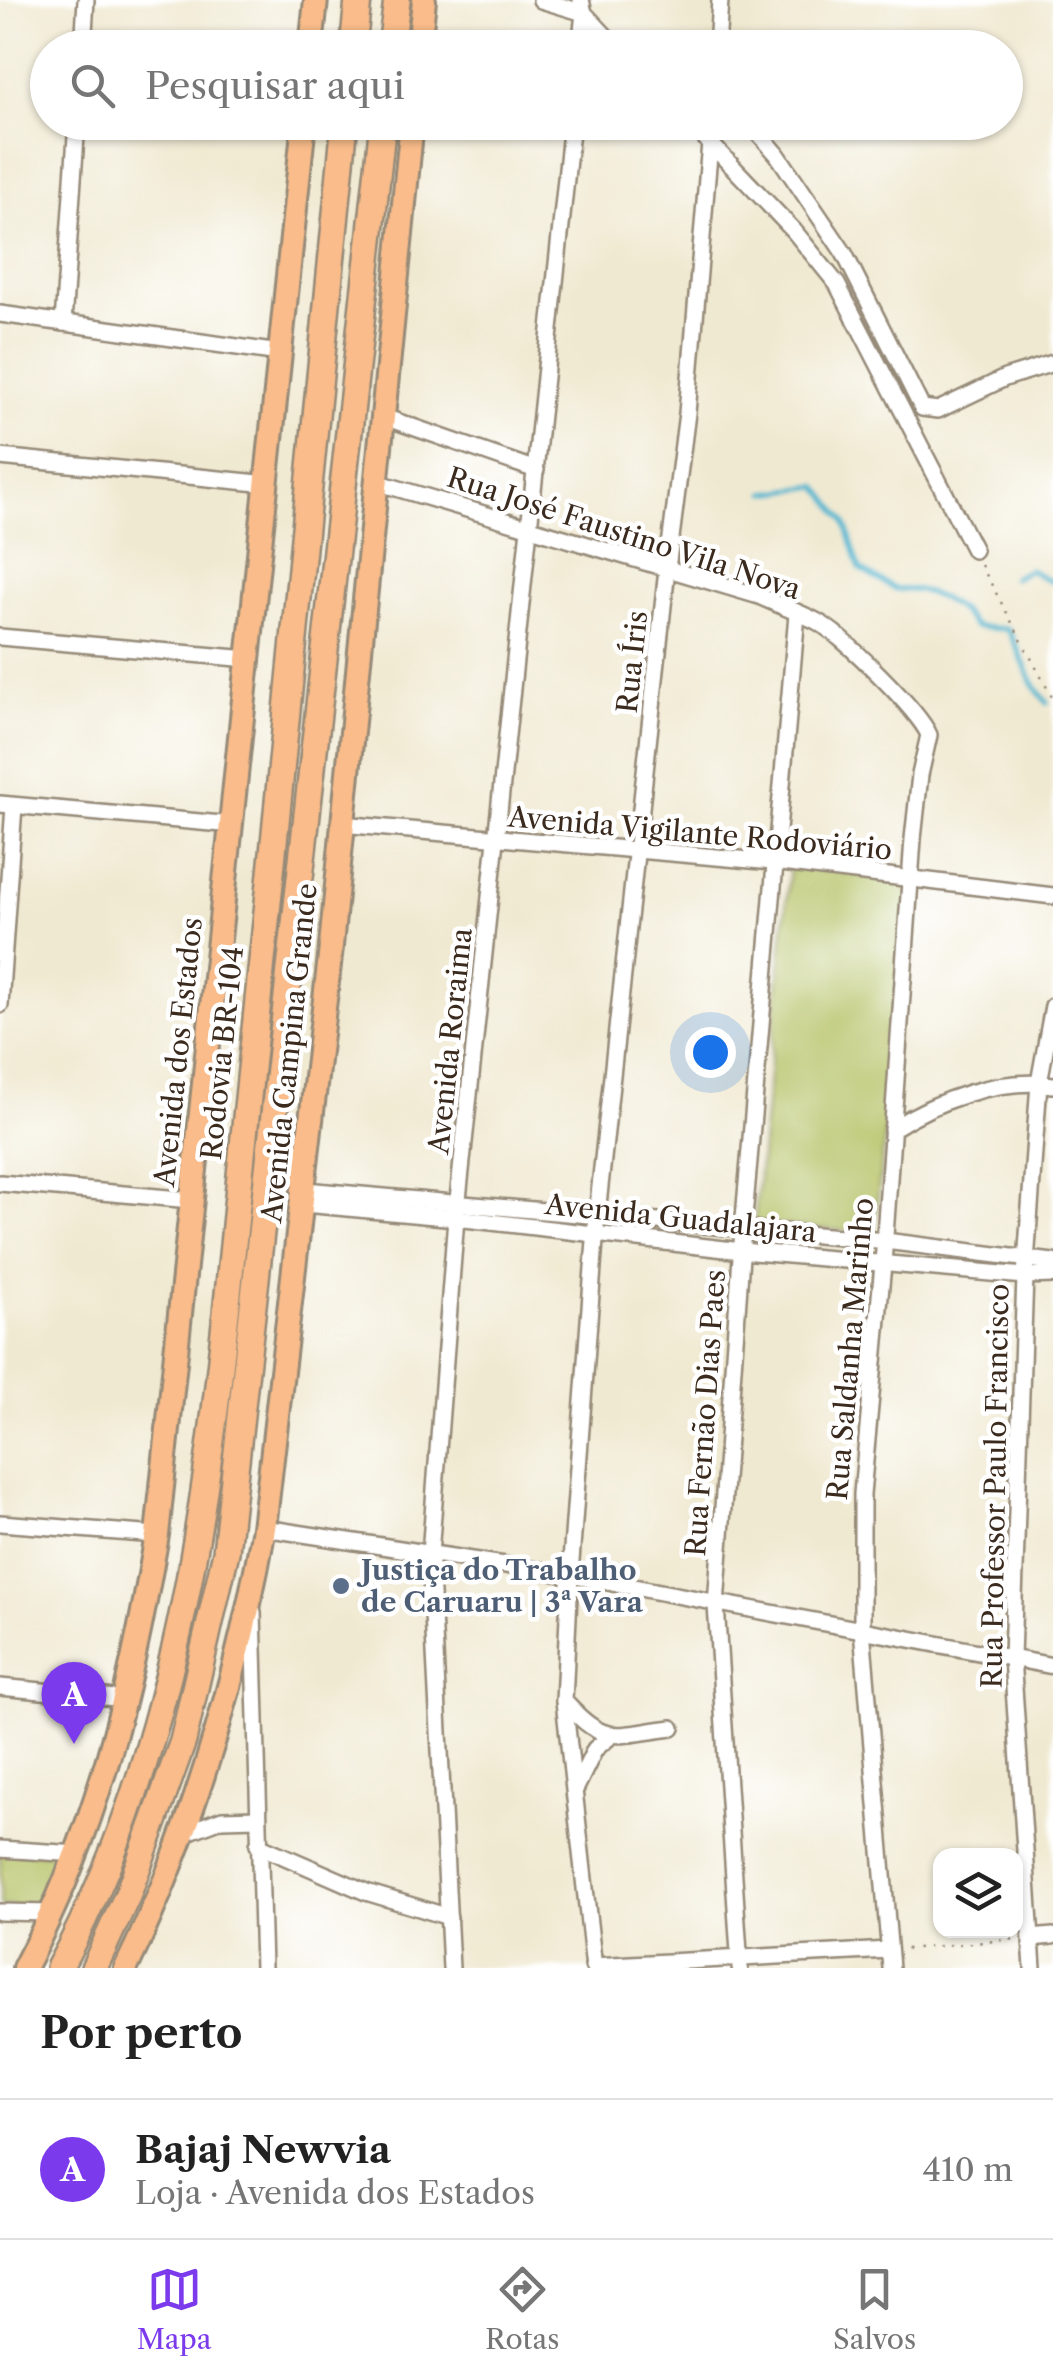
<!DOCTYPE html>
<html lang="pt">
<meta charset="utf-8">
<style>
:root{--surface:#fff;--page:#f6f6f6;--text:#222;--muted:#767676;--line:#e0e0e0;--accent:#7c3aed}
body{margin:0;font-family:"Libre Caslon Text",serif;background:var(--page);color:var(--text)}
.controls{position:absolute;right:30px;bottom:30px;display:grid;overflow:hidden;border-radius:20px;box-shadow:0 2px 8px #0004}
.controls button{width:90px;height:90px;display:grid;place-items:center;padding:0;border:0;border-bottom:2px solid var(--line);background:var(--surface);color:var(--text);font:50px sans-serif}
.you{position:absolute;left:710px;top:1052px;width:35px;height:35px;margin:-25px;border:8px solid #fff;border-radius:50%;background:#1a73e8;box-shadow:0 0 0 15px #1a73e833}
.badge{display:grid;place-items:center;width:65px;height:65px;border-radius:50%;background:var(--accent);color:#fff;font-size:32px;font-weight:700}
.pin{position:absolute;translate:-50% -82px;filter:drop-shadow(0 2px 5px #0008)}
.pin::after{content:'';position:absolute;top:52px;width:35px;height:30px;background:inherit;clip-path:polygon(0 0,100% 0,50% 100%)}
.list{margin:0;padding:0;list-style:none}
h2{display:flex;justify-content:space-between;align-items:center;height:130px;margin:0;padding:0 40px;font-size:42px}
h2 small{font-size:32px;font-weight:400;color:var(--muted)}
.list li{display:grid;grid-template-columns:65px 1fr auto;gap:30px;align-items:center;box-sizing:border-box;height:140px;padding:0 40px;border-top:2px solid var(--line)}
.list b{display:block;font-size:38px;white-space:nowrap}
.list p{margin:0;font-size:32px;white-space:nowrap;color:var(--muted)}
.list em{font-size:32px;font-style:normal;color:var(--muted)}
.icon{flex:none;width:55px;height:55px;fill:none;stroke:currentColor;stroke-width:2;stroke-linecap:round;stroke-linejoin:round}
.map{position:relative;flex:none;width:1053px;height:1968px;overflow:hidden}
.search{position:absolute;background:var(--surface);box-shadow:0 2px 8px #0004;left:30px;right:30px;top:30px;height:110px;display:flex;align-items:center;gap:25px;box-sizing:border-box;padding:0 35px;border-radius:55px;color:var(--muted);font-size:38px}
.sheet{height:270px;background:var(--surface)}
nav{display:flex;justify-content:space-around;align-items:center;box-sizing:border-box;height:140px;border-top:2px solid var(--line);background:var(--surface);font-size:28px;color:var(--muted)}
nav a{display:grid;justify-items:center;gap:5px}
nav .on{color:var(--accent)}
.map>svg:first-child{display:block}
.green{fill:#b4c163;stroke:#787640;stroke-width:2.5}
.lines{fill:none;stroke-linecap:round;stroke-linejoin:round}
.stream{stroke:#52b7d1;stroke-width:5}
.minor-casing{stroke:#968a78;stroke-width:20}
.primary-casing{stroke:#968a78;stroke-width:28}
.trunk-casing{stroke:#968a78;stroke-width:30}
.path{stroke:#968a78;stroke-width:2.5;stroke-dasharray:2.5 8;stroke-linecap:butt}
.minor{stroke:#fff;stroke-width:15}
.primary{stroke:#f9bc8a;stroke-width:22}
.trunk{stroke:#f9bc8a;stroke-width:25}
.service-dot{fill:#5c6f8a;stroke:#fff;stroke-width:4}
.labels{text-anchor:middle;stroke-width:9;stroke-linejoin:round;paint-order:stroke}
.street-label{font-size:28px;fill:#3b2a1e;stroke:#fff}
.service-label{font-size:28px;font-weight:bold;fill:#4e5e75;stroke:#fff;text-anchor:start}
</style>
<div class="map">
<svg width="1053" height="1968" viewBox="0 0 1053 1968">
<rect width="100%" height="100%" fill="#fff"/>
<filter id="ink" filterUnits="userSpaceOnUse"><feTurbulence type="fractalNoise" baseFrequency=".01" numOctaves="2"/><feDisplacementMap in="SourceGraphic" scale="20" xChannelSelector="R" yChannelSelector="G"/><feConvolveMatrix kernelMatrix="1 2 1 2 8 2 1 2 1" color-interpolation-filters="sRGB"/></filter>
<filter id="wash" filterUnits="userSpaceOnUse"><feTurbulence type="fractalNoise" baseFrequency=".0048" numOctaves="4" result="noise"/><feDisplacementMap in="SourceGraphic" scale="40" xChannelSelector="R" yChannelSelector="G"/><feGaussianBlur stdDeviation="2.25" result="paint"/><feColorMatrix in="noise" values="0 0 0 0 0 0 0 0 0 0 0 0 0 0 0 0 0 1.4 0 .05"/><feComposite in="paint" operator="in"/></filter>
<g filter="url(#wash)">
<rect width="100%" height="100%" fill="#f0e9d1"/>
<!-- green -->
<g class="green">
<path d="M790,866L913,882L874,1233L754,1223Z"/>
<path d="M0,1849L64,1854L37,1907L0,1906Z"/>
</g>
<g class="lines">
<!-- stream -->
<g class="stream">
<path d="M766,493L818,486L845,521L860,569L895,589L919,590L941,598L961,611L975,627L1007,629C1023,653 1026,681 1047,702"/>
<path d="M1013,578L1029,570L1053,582"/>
</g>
</g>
</g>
<g filter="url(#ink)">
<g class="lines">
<defs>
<g id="minor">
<path d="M541,0L584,13L580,48"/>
<path d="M581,0L584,13L617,48"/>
<path d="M83,48L86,0"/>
<path d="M717,48L720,0"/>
<path d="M749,122L777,154L844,253L922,408L938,410L1005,378L1053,363"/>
<path d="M710,143L794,231L837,284L974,550"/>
<path d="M0,314L280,353"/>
<path d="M63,323L77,122"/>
<path d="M384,417L536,470"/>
<path d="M0,457L268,484"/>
<path d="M376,482L759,596C778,605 799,612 818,622C841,634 919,711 929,735L920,775L913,839L883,1264L862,1494V1629L891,1968"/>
<path d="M0,637L249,659"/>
<path d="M0,804L233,825"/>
<path d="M341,824L773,862L1053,896"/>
<path d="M0,1005L14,806"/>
<path d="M892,1129C937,1100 999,1077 1053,1085"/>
<path d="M0,1183L191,1200"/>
<path d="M305,1190L885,1241L1053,1262"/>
<path d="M304,1204L456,1218L742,1251L1025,1276L1053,1275"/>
<path d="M0,1523L157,1535"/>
<path d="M264,1528L570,1575L1053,1666"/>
<path d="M253,1612L263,1968"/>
<path d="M0,1687L126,1699"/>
<path d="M564,1701C605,1747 614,1735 672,1728"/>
<path d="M576,1788L595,1749L612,1735"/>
<path d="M185,1833L222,1819L258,1818"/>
<path d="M258,1845L366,1892L449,1917"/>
<path d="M0,1849L78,1854"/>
<path d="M0,1912L53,1913"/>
<path d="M1031,1938L1053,1936"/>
<path d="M593,1966L889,1950"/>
<path d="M451,1968L430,1554L456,1218L572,122"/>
<path d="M594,1968L564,1701L570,1575L597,1214L667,569L687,413L710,143L690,122"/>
<path d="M740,1968L716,1605L743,1229L797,614"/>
<path d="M1033,1968L1012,1658L1025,1276L1039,1083L1053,1006"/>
</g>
<g id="primary">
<path d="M311,48L316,0"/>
<path d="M419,48L424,0"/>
<path d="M24,1968C98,1829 131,1689 157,1535L304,122"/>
<path d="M126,1968C193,1830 237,1679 264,1528L330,956L412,122"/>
</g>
<g id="trunk">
<path d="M353,48L358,0"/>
<path d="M391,48L397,0"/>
<path d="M59,1968C203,1702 216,1393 248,1098C282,773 312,448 345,122"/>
<path d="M94,1968L128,1894L183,1741L226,1552L383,122"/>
</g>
</defs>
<!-- minor casing -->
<use href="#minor" class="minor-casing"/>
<!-- primary casing -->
<use href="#primary" class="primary-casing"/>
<!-- trunk casing -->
<use href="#trunk" class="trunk-casing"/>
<!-- path -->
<g class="path">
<path d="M981,565L1053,699"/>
<path d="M906,1949L1017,1939"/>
</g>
<!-- minor -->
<use href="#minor" class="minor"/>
<!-- primary -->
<use href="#primary" class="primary"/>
<!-- trunk -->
<use href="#trunk" class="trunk"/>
</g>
</g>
<!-- markers -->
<circle class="service-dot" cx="341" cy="1586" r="10"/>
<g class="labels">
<!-- street labels -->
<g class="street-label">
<text transform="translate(624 533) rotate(18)" y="10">Rua José Faustino Vila Nova</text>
<text transform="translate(632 662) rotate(-84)" y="10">Rua Íris</text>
<text transform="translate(700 833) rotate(5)" y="10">Avenida Vigilante Rodoviário</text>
<text transform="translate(450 1041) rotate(-84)" y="10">Avenida Roraima</text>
<text transform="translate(178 1052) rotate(-84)" y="10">Avenida dos Estados</text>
<text transform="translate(222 1053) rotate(-84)" y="10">Rodovia BR-104</text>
<text transform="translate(289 1053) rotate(-84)" y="10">Avenida Campina Grande</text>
<text transform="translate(681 1218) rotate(6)" y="10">Avenida Guadalajara</text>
<text transform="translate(850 1349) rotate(-85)" y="10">Rua Saldanha Marinho</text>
<text transform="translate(705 1413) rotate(-86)" y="10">Rua Fernão Dias Paes</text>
<text transform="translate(995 1486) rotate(-89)" y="10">Rua Professor Paulo Francisco</text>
</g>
<!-- service labels -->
<g class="service-label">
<text x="361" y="1580">Justiça do Trabalho<tspan x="361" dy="32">de Caruaru | 3ª Vara</tspan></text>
</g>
</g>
</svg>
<div class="controls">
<button><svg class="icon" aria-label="layers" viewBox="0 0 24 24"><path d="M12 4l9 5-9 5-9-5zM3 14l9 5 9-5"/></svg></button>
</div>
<div class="you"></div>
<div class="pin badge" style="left:74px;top:1744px">A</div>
<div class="search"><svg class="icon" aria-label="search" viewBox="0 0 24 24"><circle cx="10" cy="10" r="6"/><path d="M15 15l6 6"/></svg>Pesquisar aqui</div>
</div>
<section class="sheet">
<h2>Por perto<small></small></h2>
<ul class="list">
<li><span class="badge">A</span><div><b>Bajaj Newvia</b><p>Loja · Avenida dos Estados</p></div><em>410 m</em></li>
</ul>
</section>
<nav>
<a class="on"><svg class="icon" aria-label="map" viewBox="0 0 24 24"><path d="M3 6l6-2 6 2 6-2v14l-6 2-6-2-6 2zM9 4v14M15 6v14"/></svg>Mapa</a>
<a><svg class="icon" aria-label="directions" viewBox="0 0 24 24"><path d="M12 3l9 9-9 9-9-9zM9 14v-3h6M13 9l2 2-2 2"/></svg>Rotas</a>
<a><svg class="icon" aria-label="saved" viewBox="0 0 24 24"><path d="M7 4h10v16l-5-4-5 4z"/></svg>Salvos</a>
</nav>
